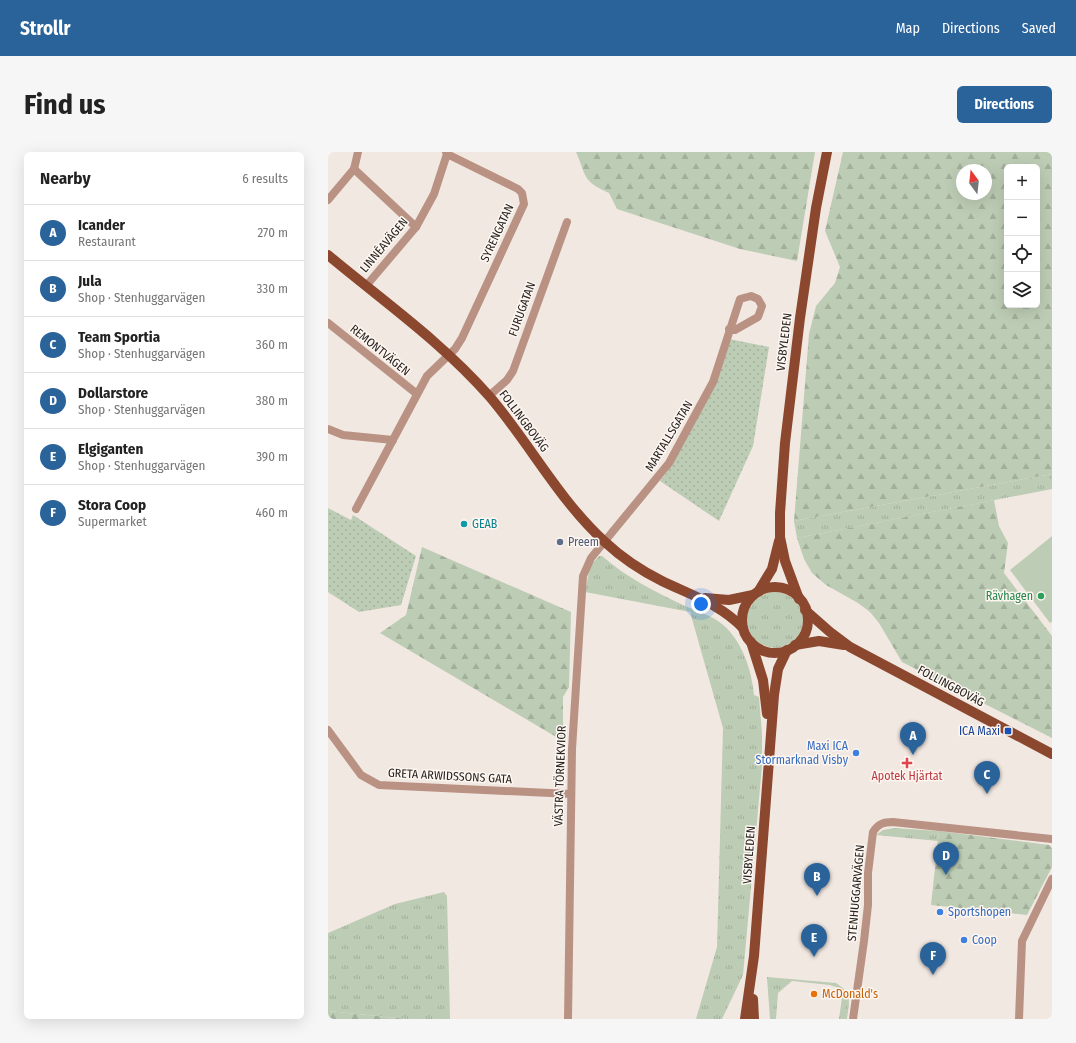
<!DOCTYPE html>
<meta charset="utf-8">
<style>
:root{--surface:#fff;--page:#f6f6f6;--text:#222;--muted:#767676;--line:#e0e0e0;--accent:#2a629a}
body{margin:0;font-family:"Fira Sans Condensed",sans-serif;background:var(--page);color:var(--text)}
.controls{position:absolute;right:12px;top:12px;display:grid;overflow:hidden;border-radius:6px;box-shadow:0 4px 16px #0002}
.controls button{width:36px;height:36px;display:grid;place-items:center;padding:0;border:0;border-bottom:1px solid var(--line);background:var(--surface);color:var(--text);font:20px sans-serif}
.compass{position:absolute;left:628px;top:12px;width:36px;height:36px;border-radius:50%;background:var(--surface);box-shadow:0 4px 16px #0002;rotate:345deg}
.you{position:absolute;left:373px;top:452px;width:14px;height:14px;margin:-10px;border:3px solid #fff;border-radius:50%;background:#1a73e8;box-shadow:0 0 0 6px #1a73e833}
.badge{display:grid;place-items:center;width:26px;height:26px;border-radius:50%;background:var(--accent);color:#fff;font-size:13px;font-weight:700}
.pin{position:absolute;translate:-50% -33px;filter:drop-shadow(0 1px 2px #0008)}
.pin::after{content:'';position:absolute;top:21px;width:14px;height:12px;background:inherit;clip-path:polygon(0 0,100% 0,50% 100%)}
.list{margin:0;padding:0;list-style:none}
h2{display:flex;justify-content:space-between;align-items:center;height:52px;margin:0;padding:0 16px;font-size:17px}
h2 small{font-size:13px;font-weight:400;color:var(--muted)}
.list li{display:grid;grid-template-columns:26px 1fr auto;gap:12px;align-items:center;box-sizing:border-box;height:56px;padding:0 16px;border-top:1px solid var(--line)}
.list b{display:block;font-size:15px;white-space:nowrap}
.list p{margin:0;font-size:13px;white-space:nowrap;color:var(--muted)}
.list em{font-size:13px;font-style:normal;color:var(--muted)}
.icon{flex:none;width:22px;height:22px;fill:none;stroke:currentColor;stroke-width:2;stroke-linecap:round;stroke-linejoin:round}
.map{position:relative;flex:none;width:724px;height:867px;overflow:hidden;border-radius:6px}
header{display:flex;align-items:center;gap:24px;box-sizing:border-box;height:56px;padding:0 20px;background:var(--accent);color:#fff}
header strong{font-size:19px}
nav{display:flex;gap:22px;margin-inline-start:auto;font-size:14px}
.intro{display:flex;align-items:center;justify-content:space-between;box-sizing:border-box;height:96px;padding:0 24px}
h1{margin:0;font-size:28px}
.button{padding:10px 18px;border-radius:6px;background:var(--accent);color:#fff;font-size:14px;font-weight:700}
main{display:flex;gap:24px;padding:0 24px}
aside{flex:1;background:var(--surface);border-radius:6px;box-shadow:0 4px 16px #0002}
.map>svg:first-child{display:block}
.grass{fill:url(#grass-tufts)}
.forest{fill:url(#forest-firs);fill-rule:evenodd}
.park{fill:url(#park-dots)}
.pitch{fill:#bdccb4}
.lines{fill:none;stroke-linecap:round;stroke-linejoin:round}
.minor{stroke:#ba9284;stroke-width:8}
.major{stroke:#8b482f;stroke-width:10}
.culture-dot{fill:#0f9aa8;stroke:#fef6f1;stroke-width:1.5}
.service-dot{fill:#5c6f8a;stroke:#fef6f1;stroke-width:1.5}
.leisure-dot{fill:#2e9e5b;stroke:#fef6f1;stroke-width:1.5}
.transit-dot{fill:#1a4fb4;stroke:#fef6f1;stroke-width:1.5}
.shop-dot{fill:#3f7fe0;stroke:#fef6f1;stroke-width:1.5}
.health-dot{fill:#e0444e;stroke:#fef6f1;stroke-width:1.5}
.food-dot{fill:#e8710a;stroke:#fef6f1;stroke-width:1.5}
.labels{text-anchor:middle;stroke-width:3;stroke-linejoin:round;paint-order:stroke}
.street-label{font-size:12px;fill:#262320;stroke:#fef6f1}
.culture-label{font-size:12px;fill:#0d838f;stroke:#fef6f1;text-anchor:start}
.service-label{font-size:12px;fill:#4e5e75;stroke:#fef6f1;text-anchor:start}
.leisure-label{font-size:12px;fill:#27864d;stroke:#fef6f1;text-anchor:end}
.transit-label{font-size:12px;fill:#164399;stroke:#fef6f1;text-anchor:end}
.shop-label{font-size:12px;fill:#366cbe;stroke:#fef6f1;text-anchor:start}
.health-label{font-size:12px;fill:#be3a42;stroke:#fef6f1}
.food-label{font-size:12px;fill:#c56008;stroke:#fef6f1;text-anchor:start}
</style>
<header>
<strong>Strollr</strong>
<nav><a>Map</a><a>Directions</a><a>Saved</a></nav>
</header>
<div class="intro"><h1>Find us</h1><a class="button">Directions</a></div>
<main>
<aside>
<h2>Nearby<small>6 results</small></h2>
<ul class="list">
<li><span class="badge">A</span><div><b>Icander</b><p>Restaurant</p></div><em>270 m</em></li>
<li><span class="badge">B</span><div><b>Jula</b><p>Shop · Stenhuggarvägen</p></div><em>330 m</em></li>
<li><span class="badge">C</span><div><b>Team Sportia</b><p>Shop · Stenhuggarvägen</p></div><em>360 m</em></li>
<li><span class="badge">D</span><div><b>Dollarstore</b><p>Shop · Stenhuggarvägen</p></div><em>380 m</em></li>
<li><span class="badge">E</span><div><b>Elgiganten</b><p>Shop · Stenhuggarvägen</p></div><em>390 m</em></li>
<li><span class="badge">F</span><div><b>Stora Coop</b><p>Supermarket</p></div><em>460 m</em></li>
</ul>
</aside>
<div class="map">
<svg width="724" height="867" viewBox="0 0 724 867">
<defs>
<pattern id="grass-tufts" width="24" height="20" patternUnits="userSpaceOnUse"><rect width="24" height="20" fill="#bdccb4"/><path d="M3 7l-1-3M5 7V3M7 7l1-3M15 17l-1-3M17 17v-4M19 17l1-3" fill="none" stroke="#a2af9a"/></pattern>
<pattern id="forest-firs" width="22" height="20" patternUnits="userSpaceOnUse"><rect width="22" height="20" fill="#bdccb4"/><path d="M5 1l3.5 6h-7zM16 11l3.5 6h-7z" fill="#a2af9a"/></pattern>
<pattern id="park-dots" width="8" height="8" patternUnits="userSpaceOnUse"><rect width="8" height="8" fill="#bdccb4"/><path d="M2 2h.1M6 6h.1" fill="none" stroke="#a2af9a" stroke-width="1.8" stroke-linecap="round"/></pattern>
</defs>
<rect width="100%" height="100%" fill="#f2e8e2"/>
<!-- grass -->
<g class="grass">
<path d="M724,322V337L469,386L466,369Z"/>
<path d="M271,404H274C298,425 327,440 355,453C368,459 383,463 394,472C414,488 424,519 426,543L431,545L434,581V614L415,823L394,867H368L389,795L395,576L362,460L257,440L262,414Z"/>
<circle cx="447" cy="468" r="28"/>
<path d="M566,676L611,679L610,689L548,683L555,678Z"/>
<path d="M116,740L119,744L122,867H79L0,859V781L67,752Z"/>
<path d="M439,825L508,831C525,842 521,849 519,867H511L514,846L511,836L502,833L464,829L450,841L448,867H442Z"/>
</g>
<!-- forest -->
<g class="forest">
<path d="M248,0H487L469,109L412,97L289,57L281,41C254,29 259,25 248,0Z"/>
<path d="M515,0H724V322L466,369L481,182L488,154L507,131L512,115L497,79ZM679,15H709V153H679ZM634,18H658V42H634Z"/>
<path d="M666,348L671,374L680,391L676,421L724,484V586L574,510L551,471L542,460L530,451L498,433L484,421L476,407L469,386Z"/>
<path d="M94,395L243,460L241,535L235,545V589L52,481L78,463Z"/>
<path d="M611,679L721,693L724,696V715L699,763L603,753Z"/>
<path d="M0,859L79,867H0Z"/>
</g>
<!-- park -->
<g class="park">
<path d="M401,187L441,195L425,294L391,369L332,329L339,320L388,229Z"/>
<path d="M0,356L23,368L25,363L88,404L73,453L31,460L0,440Z"/>
</g>
<!-- pitch -->
<path class="pitch" d="M724,384V470L722,471L682,418Z"/>
<g class="lines">
<!-- minor -->
<g class="minor">
<path d="M26,17L88,75"/>
<path d="M0,48L26,17L30,0"/>
<path d="M38,134L88,75L106,42L119,2L118,0"/>
<path d="M0,171L89,242"/>
<path d="M161,244L179,228L185,219L239,70"/>
<path d="M0,277L15,283L65,288"/>
<path d="M28,357L99,224L127,197L134,186L196,52L194,41L190,37L119,2"/>
<path d="M0,578L33,623L51,633L243,642"/>
<path d="M240,867L244,597L255,424L263,406L341,311L385,230L412,147L423,144L430,147L434,154L430,165L407,178L401,177"/>
<path d="M525,867L536,789L540,753V721L545,680C550,672 555,670 565,670L724,687"/>
<path d="M691,867L694,789L724,727"/>
</g>
<!-- major -->
<g class="major">
<path d="M0,103C55,149 115,191 162,245C202,292 231,348 277,390C293,405 314,419 334,429C363,443 392,452 415,476"/>
<circle cx="447" cy="468" r="33"/>
<path d="M430,440L444,417L451,389"/>
<path d="M377,446L401,448L425,443"/>
<path d="M471,447L457,409L452,385V361L457,291L472,166L488,56L499,0"/>
<path d="M477,458L502,480L522,495L724,602"/>
<path d="M423,490L435,528L439,562"/>
<path d="M467,493L491,489L516,493"/>
<path d="M425,847L426,867"/>
<path d="M417,867L426,804L446,543L450,517L459,498"/>
</g>
</g>
<!-- markers -->
<circle class="culture-dot" cx="136" cy="372" r="4"/>
<circle class="service-dot" cx="232" cy="390" r="4"/>
<circle class="leisure-dot" cx="713" cy="444" r="4"/>
<rect class="transit-dot" x="676" y="575" width="8" height="8" rx="2"/>
<g class="shop-dot">
<circle cx="528" cy="601" r="4"/>
<circle cx="612" cy="760" r="4"/>
<circle cx="636" cy="788" r="4"/>
</g>
<path class="health-dot" d="M577 605h4v4h4v4h-4v4h-4v-4h-4v-4h4z"/>
<circle class="food-dot" cx="486" cy="842" r="4"/>
<g class="labels">
<!-- street labels -->
<g class="street-label">
<text transform="translate(169 81) rotate(-65)" y="4">SYRENGATAN</text>
<text transform="translate(56 93) rotate(-50)" y="4">LINNÉAVÄGEN</text>
<text transform="translate(194 157) rotate(-70)" y="4">FURUGATAN</text>
<text transform="translate(456 190) rotate(-83)" y="4">VISBYLEDEN</text>
<text transform="translate(52 198) rotate(39)" y="4">REMONTVÄGEN</text>
<text transform="translate(196 269) rotate(53)" y="4">FOLLINGBOVÄG</text>
<text transform="translate(341 284) rotate(-59)" y="4">MARTALLSGATAN</text>
<text transform="translate(623 534) rotate(28)" y="4">FOLLINGBOVÄG</text>
<text transform="translate(122 624) rotate(3)" y="4">GRETA ARWIDSSONS GATA</text>
<text transform="translate(232 624) rotate(-88)" y="4">VÄSTRA TÖRNEKVIOR</text>
<text transform="translate(421 703) rotate(-86)" y="4">VISBYLEDEN</text>
<text transform="translate(528 741) rotate(-85)" y="4">STENHUGGARVÄGEN</text>
</g>
<!-- culture labels -->
<g class="culture-label">
<text x="144" y="376">GEAB</text>
</g>
<!-- service labels -->
<g class="service-label">
<text x="240" y="394">Preem</text>
</g>
<!-- leisure labels -->
<g class="leisure-label">
<text x="705" y="448">Rävhagen</text>
</g>
<!-- transit labels -->
<g class="transit-label">
<text x="672" y="583">ICA Maxi</text>
</g>
<!-- shop labels -->
<g class="shop-label">
<text x="520" y="598" text-anchor="end">Maxi ICA<tspan x="520" dy="14">Stormarknad Visby</tspan></text>
<text x="620" y="764">Sportshopen</text>
<text x="644" y="792">Coop</text>
</g>
<!-- health labels -->
<g class="health-label">
<text x="579" y="628">Apotek Hjärtat</text>
</g>
<!-- food labels -->
<g class="food-label">
<text x="494" y="846">McDonald's</text>
</g>
</g>
</svg>
<div class="controls">
<button>+</button>
<button>−</button>
<button><svg class="icon" aria-label="locate" viewBox="0 0 24 24"><circle cx="12" cy="12" r="6"/><path d="M12 2v4M12 18v4M2 12h4M18 12h4"/></svg></button>
<button><svg class="icon" aria-label="layers" viewBox="0 0 24 24"><path d="M12 4l9 5-9 5-9-5zM3 14l9 5 9-5"/></svg></button>
</div>
<svg class="compass" viewBox="-18 -18 36 36"><path d="M0-13l5 13h-10z" fill="#e53935"/><path d="M0 13l5-13h-10z" fill="#767676"/></svg>
<div class="you"></div>
<div class="pin badge" style="left:585px;top:603px">A</div>
<div class="pin badge" style="left:489px;top:744px">B</div>
<div class="pin badge" style="left:659px;top:642px">C</div>
<div class="pin badge" style="left:618px;top:723px">D</div>
<div class="pin badge" style="left:486px;top:805px">E</div>
<div class="pin badge" style="left:605px;top:823px">F</div>
</div>
</main>
